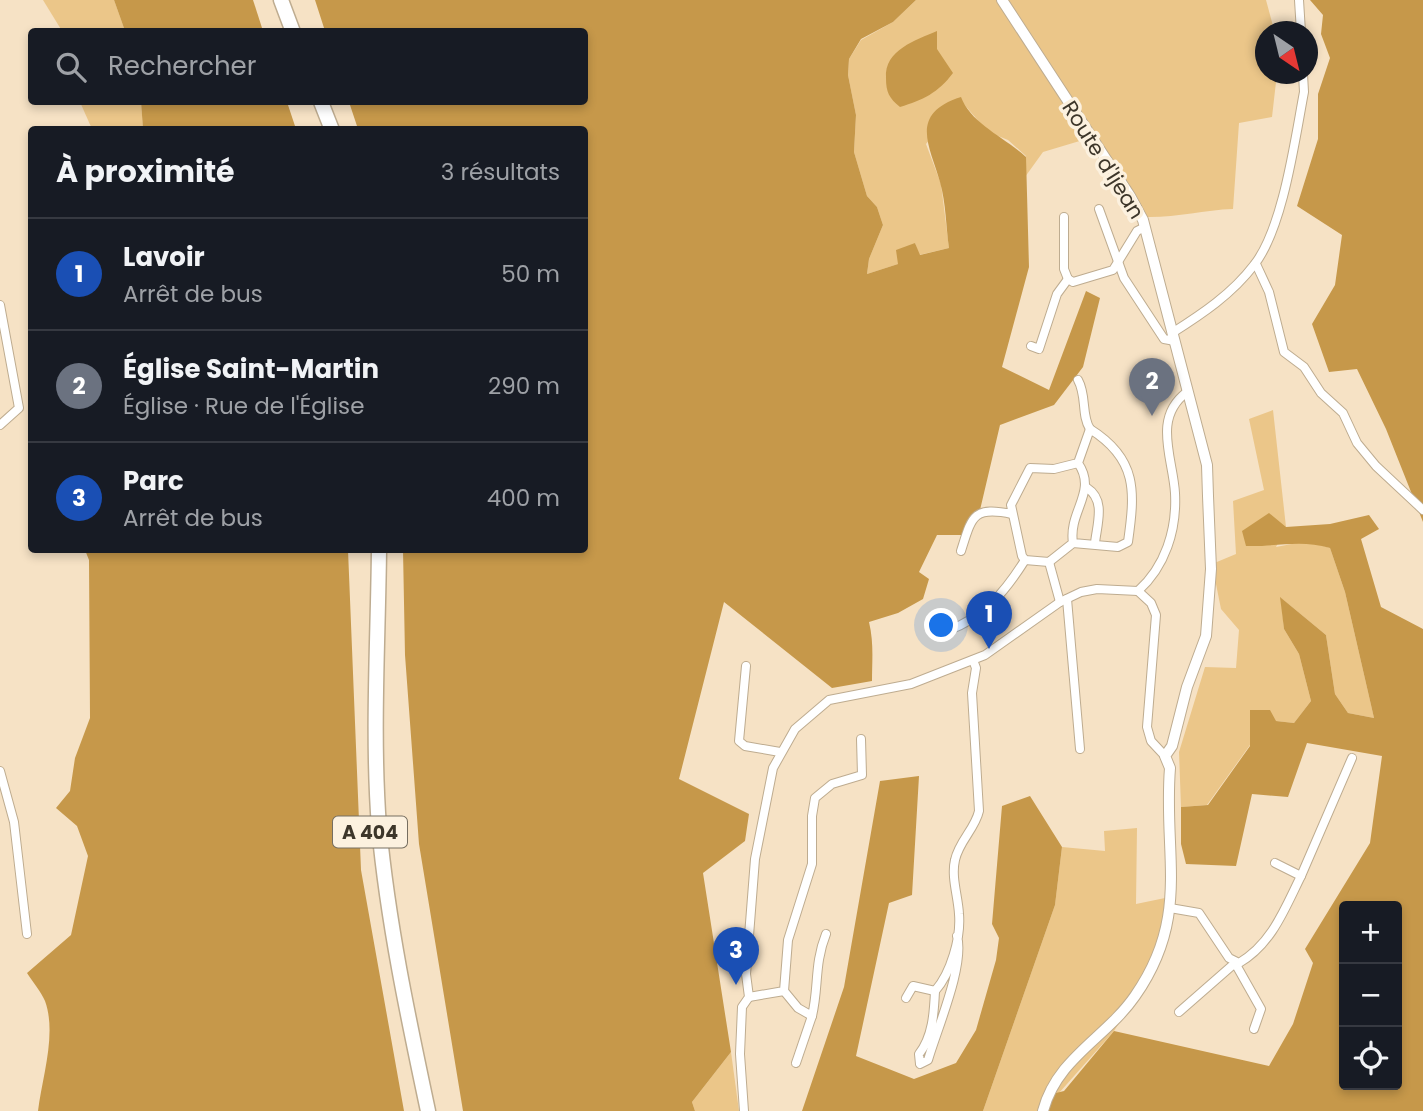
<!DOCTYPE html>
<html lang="fr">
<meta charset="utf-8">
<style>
:root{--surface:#171b24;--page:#20242c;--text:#f1f3f6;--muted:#9ea1a6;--line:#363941;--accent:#db2777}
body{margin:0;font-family:Poppins,sans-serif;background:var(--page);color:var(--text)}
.controls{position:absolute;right:21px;bottom:21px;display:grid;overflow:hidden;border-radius:7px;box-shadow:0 4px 10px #0003}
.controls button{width:63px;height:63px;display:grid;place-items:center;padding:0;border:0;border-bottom:2px solid var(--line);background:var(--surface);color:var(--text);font:35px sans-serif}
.compass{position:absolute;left:1255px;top:21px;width:63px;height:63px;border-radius:50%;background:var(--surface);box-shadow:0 4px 10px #0003;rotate:145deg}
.you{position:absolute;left:942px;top:626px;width:24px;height:24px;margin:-18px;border:5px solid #fff;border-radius:50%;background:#1a73e8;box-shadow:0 0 0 10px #1a73e833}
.badge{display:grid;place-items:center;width:46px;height:46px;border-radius:50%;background:var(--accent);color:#fff;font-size:23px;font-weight:700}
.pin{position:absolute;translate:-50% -58px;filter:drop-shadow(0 2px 4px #0008)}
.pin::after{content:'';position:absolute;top:37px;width:24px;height:21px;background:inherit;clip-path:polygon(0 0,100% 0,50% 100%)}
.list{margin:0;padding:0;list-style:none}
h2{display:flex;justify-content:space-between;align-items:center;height:91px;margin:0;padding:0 28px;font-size:30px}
h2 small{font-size:23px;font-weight:400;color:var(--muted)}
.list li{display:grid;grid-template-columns:46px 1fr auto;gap:21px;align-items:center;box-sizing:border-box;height:112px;padding:0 28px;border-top:2px solid var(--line)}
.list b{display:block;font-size:26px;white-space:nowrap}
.list p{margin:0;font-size:23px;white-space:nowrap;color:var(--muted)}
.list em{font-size:23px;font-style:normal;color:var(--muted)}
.icon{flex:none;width:38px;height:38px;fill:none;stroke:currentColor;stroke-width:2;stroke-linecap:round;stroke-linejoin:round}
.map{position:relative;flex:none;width:1423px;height:1111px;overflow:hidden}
.search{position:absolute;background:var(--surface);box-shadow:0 4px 10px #0003;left:28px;top:28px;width:560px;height:77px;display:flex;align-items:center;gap:18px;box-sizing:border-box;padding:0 24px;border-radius:7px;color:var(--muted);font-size:26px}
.panel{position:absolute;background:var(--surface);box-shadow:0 4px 10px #0003;left:28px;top:126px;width:560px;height:427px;border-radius:7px}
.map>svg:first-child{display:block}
.green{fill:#ebc689}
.forest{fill:#c6984a;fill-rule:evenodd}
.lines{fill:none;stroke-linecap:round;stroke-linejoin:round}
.minor-casing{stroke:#beac90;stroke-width:10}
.tertiary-casing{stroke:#beac90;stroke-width:12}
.motorway-casing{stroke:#beac90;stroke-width:17}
.minor{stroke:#fff;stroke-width:8}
.tertiary{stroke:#fff;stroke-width:10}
.motorway{stroke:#fff;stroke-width:14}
.labels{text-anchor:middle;stroke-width:7;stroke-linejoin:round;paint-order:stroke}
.shield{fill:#fcf1df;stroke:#766e60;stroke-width:2}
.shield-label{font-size:19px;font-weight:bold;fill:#3d362a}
.street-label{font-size:21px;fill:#3d362a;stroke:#fcf1df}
</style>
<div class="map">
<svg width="1423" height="1111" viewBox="0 0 1423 1111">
<rect width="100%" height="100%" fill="#f6e2c5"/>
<!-- green -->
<g class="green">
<path d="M43,0H114L125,31H62Z"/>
<path d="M916,0H1266L1273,26L1272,31L1266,32V74H1272L1276,82L1272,117L1239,123L1233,209C1203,210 1175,218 1144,217L1093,137L1043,152L1025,177L1026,156L1008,140L988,132L962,102L926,144L941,184L949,248L919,255L915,243L898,264L867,274L869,259L883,225L877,207L867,196L854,152L856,115L848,75L849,59L861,40L893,22Z"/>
<path d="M80,102H141L143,129H92Z"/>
<path d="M1273,410L1286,527L1276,547L1307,541L1330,548L1345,592L1374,718L1348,713L1335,694L1326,635L1281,598L1284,629L1299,654L1311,701L1294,723L1276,721L1250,745L1207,805L1181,807L1179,752L1205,667L1236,668L1239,630L1221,609L1212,564L1236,554L1233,501L1264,490L1249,419Z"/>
<path d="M1137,828L1136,904L1165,898L1170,934L1157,964L1114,1031L1043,1111H983L1055,905L1062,847L1105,851L1104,831Z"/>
<path d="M731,1052L739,1111H695L692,1102Z"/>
</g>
<!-- forest -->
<g class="forest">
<path d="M114,0H253L263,31H125Z"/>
<path d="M315,0H916L893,22L861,39L849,59L848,75L856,115L854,152L867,196L877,207L883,225L869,259L867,274L898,264L896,250L915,243L920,255L949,248C946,227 946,203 940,182C930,146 908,114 961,97C971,124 1006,138 1026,157L1029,267L1002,367L1049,390L1086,291L1100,298L1083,367L1054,405L1000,425L980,510L970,535H937L919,572L929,579L923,599L898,613L869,622C874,643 872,660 872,681L832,688L724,602L679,779L749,814L745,841L703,873L731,1052L692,1102L695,1111H463L419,844L405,655L403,550H584V130L358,129L349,102H584V32L325,31Z"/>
<path d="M1310,0H1423V522L1386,429L1357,369L1329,372L1312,324L1335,285L1342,235L1297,206L1318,139V94L1330,58L1321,34L1323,15Z"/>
<path d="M937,31V49L953,73C938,93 923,100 900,107C889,98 886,92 886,78C884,50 916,40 937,31Z"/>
<path d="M141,102H287L296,129H143Z"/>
<path d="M1269,513L1286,527L1330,524L1369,515L1379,529L1361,539L1381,607L1423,629V1111H1043L1052,1094L1064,1091L1114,1031L1269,1066L1293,1024L1313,963L1305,949L1370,843L1382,756L1307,743L1288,797L1252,794L1236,866L1186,864L1181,844V807L1208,805L1250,746V710H1270L1276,721L1294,723L1311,701L1299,654L1284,629L1280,597L1326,635L1335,694L1348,713L1374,718L1345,592L1330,548C1300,539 1277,547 1246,546L1242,531ZM1344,906H1397V1085H1344Z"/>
<path d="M85,550H348L361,870L404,1111H38C42,1078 57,1034 45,1001C41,992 33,982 27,973L71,935L88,856L77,826L56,808L70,791L75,758L90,718L89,560Z"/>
<path d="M919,776L912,895L889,903L856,1056L914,1079L956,1063L976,1030L996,960L999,938L992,924L1002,806L1030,796L1062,847L1055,905L983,1111H802L844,987L880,781Z"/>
</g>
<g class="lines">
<defs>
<g id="minor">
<path d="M1299,0L1301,32"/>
<path d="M1099,209L1124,278L1164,339L1175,341"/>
<path d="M1064,217V269L1068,279"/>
<path d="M1256,264L1269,292L1284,352L1304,367L1321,393L1343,413L1357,443L1376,466L1423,510"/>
<path d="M0,305L19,408L0,425"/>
<path d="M1172,333C1202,314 1232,294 1254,265C1283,229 1295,139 1304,92L1303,74"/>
<path d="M1031,346L1039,349L1057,294L1068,279L1073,282L1113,270L1137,231L1145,227"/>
<path d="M1078,380C1087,396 1081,415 1090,429"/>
<path d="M1087,488C1106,500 1097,524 1095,543"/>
<path d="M1073,543L1118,547L1128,542C1135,492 1138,459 1090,429L1078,463C1098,492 1068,511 1073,543L1049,562L1025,560L1022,556L1011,505L1030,468L1054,469L1078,463"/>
<path d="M961,551C972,516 973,506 1012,514"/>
<path d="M1049,562L1060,602"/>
<path d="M1138,591C1165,567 1177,530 1175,493C1173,458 1152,418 1187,392"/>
<path d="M1138,591L1151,603L1156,615L1147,727L1151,741L1165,756"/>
<path d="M1067,599L1080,749"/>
<path d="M947,631C983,618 1005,592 1025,560"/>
<path d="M746,666L739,741L745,746L780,752"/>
<path d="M0,771L14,822L27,934"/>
<path d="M1301,876L1352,758"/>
<path d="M1170,908L1199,913L1229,958L1239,963C1272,944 1285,908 1301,876L1275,863"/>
<path d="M957,936C965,965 937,1029 928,1060L920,1064L919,1054C933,1036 934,1012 935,991C951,973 961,938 959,914C958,896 951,877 955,860C959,841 975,829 979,811L972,693L976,668L973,660"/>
<path d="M784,991L798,1008L812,1016C819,987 814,964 826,934"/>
<path d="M749,997L784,991L788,940L812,864V816L815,798L832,784L862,775L861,739"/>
<path d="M906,998L913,986L935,991"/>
<path d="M1179,1012L1235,963L1261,1009L1254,1029"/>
<path d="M796,1063L812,1016"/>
<path d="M744,1111L740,1054L742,1007L749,997L746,974L755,859L773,768L795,729L829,700L911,684L985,655L1060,602L1081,592L1097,589L1138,591"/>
</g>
<path id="tertiary" d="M1002,0L1130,196L1143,220L1207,465L1208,496L1211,569L1206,636L1187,687L1172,746L1165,756L1170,768C1163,855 1191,916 1135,996C1106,1038 1057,1058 1043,1111"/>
<g id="motorway">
<path d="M281,0L293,32"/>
<path d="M321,102L332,130"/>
<path d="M379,550C378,642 372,735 379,827C388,923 408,1017 428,1111"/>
</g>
</defs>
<!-- minor casing -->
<use href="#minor" class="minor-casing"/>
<!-- tertiary casing -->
<use href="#tertiary" class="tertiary-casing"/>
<!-- motorway casing -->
<use href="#motorway" class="motorway-casing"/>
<!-- minor -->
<use href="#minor" class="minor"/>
<!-- tertiary -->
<use href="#tertiary" class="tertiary"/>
<!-- motorway -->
<use href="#motorway" class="motorway"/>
</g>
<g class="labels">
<!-- shield labels -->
<rect class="shield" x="333" y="816.5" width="74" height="31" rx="5"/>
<g class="shield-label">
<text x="370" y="839">A 404</text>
</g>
<!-- street labels -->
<g class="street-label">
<text transform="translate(1103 160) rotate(58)" y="7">Route d'Ijean</text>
</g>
</g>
</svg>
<div class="controls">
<button>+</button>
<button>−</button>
<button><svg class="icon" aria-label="locate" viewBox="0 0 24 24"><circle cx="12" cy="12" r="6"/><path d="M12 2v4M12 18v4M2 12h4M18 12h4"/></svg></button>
</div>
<svg class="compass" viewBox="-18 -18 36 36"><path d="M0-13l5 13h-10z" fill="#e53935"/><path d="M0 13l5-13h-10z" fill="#9ea1a6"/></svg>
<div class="you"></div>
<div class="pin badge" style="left:989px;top:649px;background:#1a4fb4">1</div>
<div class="pin badge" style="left:1152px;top:416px;background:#6b7280">2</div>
<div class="pin badge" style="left:736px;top:985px;background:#1a4fb4">3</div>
<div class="search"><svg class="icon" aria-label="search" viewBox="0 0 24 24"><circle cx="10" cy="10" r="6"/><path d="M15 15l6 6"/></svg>Rechercher</div>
<section class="panel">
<h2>À proximité<small>3 résultats</small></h2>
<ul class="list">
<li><span class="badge" style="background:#1a4fb4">1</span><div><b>Lavoir</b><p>Arrêt de bus</p></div><em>50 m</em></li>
<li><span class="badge" style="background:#6b7280">2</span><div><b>Église Saint-Martin</b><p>Église · Rue de l'Église</p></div><em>290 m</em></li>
<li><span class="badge" style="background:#1a4fb4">3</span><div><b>Parc</b><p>Arrêt de bus</p></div><em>400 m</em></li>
</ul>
</section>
</div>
